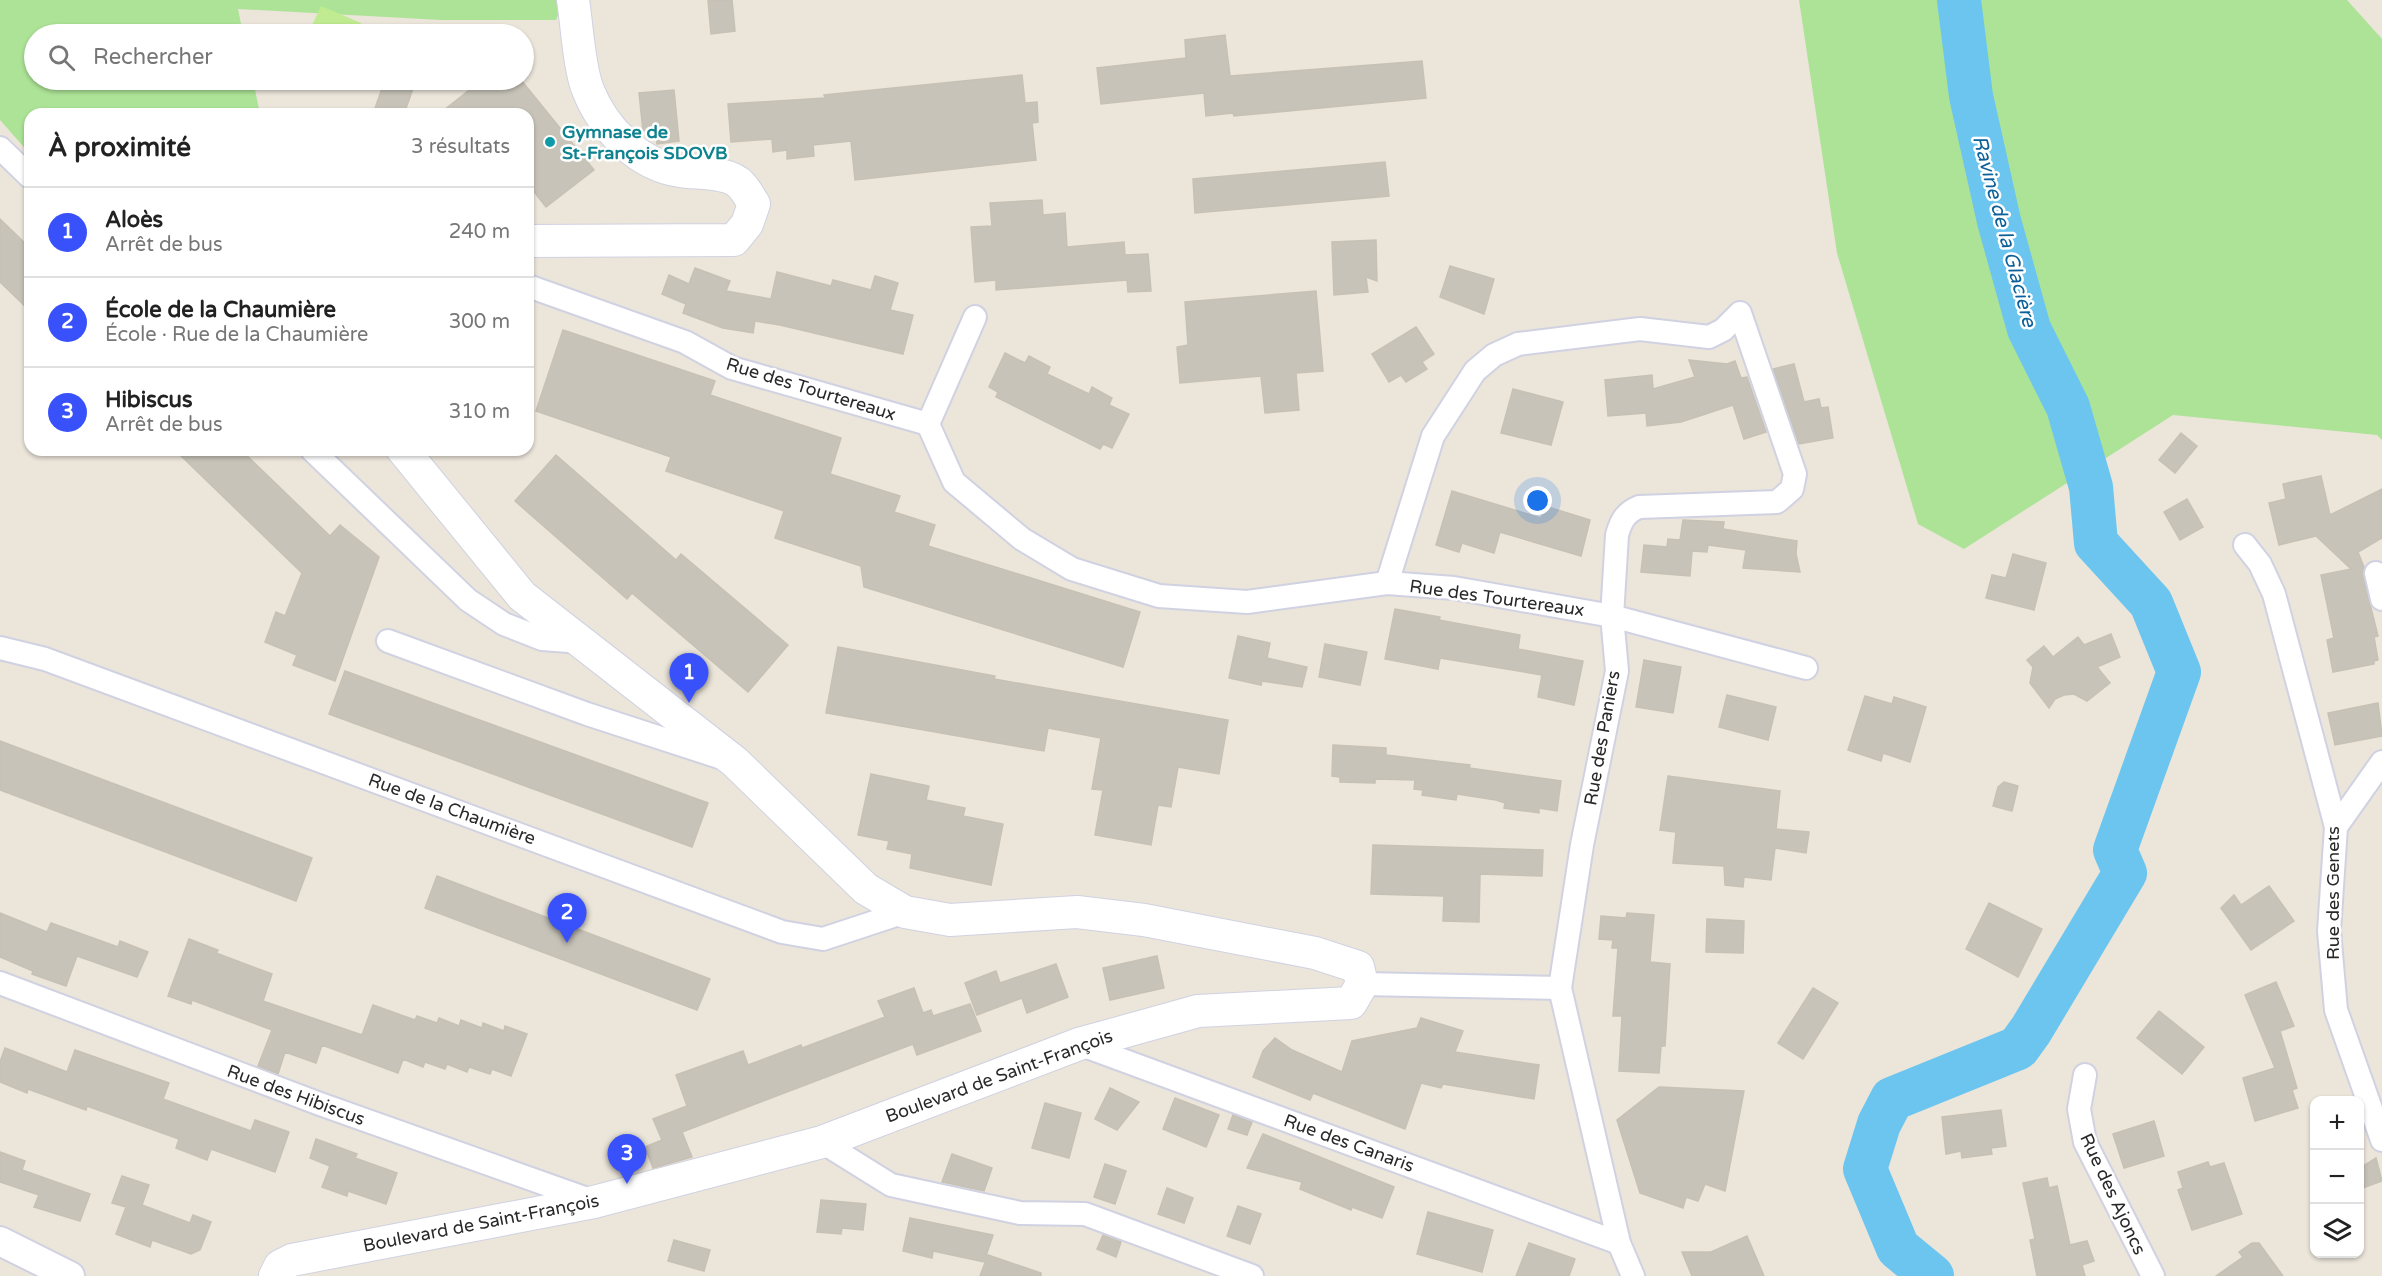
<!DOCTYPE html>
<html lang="fr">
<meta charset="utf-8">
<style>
:root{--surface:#fff;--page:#f6f6f6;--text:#222;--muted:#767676;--line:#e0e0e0;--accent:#3851fb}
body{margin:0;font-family:"Varela Round",sans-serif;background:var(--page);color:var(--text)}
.controls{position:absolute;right:18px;bottom:18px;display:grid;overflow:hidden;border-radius:12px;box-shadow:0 2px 4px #0004}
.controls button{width:54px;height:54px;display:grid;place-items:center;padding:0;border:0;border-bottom:2px solid var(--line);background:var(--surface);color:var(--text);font:30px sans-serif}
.you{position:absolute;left:1538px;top:501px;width:21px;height:21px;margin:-15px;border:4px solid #fff;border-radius:50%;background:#1a73e8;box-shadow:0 0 0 9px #1a73e833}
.badge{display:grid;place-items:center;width:39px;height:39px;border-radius:50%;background:var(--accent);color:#fff;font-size:20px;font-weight:700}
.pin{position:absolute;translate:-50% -50px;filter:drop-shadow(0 2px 3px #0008)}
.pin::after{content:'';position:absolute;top:32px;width:21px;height:18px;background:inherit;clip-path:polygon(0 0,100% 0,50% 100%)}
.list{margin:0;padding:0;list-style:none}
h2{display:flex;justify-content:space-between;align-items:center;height:78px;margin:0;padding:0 24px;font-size:26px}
h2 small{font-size:20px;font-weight:400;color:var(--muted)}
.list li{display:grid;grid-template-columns:39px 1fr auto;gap:18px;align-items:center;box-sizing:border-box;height:90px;padding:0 24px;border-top:2px solid var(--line)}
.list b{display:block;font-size:22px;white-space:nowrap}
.list p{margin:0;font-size:20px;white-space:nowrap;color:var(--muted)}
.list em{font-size:20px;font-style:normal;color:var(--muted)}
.icon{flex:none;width:33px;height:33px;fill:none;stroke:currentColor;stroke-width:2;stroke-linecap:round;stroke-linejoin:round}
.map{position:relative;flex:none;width:2382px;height:1276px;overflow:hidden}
.search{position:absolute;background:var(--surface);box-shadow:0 2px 4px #0004;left:24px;top:24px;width:510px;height:66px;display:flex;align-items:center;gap:15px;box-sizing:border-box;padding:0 21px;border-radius:33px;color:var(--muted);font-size:22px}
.panel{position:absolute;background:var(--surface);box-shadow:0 2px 4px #0004;left:24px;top:108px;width:510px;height:348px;border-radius:18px}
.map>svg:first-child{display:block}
.green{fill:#ace396}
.pitch{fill:#c0eb91}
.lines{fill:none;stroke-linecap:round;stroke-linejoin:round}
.river{stroke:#6bc5ef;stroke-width:44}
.building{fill:#c7c3b9;stroke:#c7c1b4;stroke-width:1.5}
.minor-casing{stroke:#d0d2e2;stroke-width:26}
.tertiary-casing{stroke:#d0d2e2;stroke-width:32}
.secondary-casing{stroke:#d0d2e2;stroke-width:34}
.minor{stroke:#fff;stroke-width:22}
.tertiary{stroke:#fff;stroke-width:28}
.secondary{stroke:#fff;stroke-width:32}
.culture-dot{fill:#0f9aa8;stroke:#fff;stroke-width:2}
.labels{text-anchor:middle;stroke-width:5;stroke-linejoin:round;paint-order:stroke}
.culture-label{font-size:18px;font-weight:bold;fill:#0d838f;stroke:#fff;text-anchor:start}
.street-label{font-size:18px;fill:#292929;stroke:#fff}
.water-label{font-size:20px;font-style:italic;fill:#0c619a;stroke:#fff}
</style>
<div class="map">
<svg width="2382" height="1276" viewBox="0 0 2382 1276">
<rect width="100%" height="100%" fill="#ebe5da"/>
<!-- green -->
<g class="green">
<path d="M0,0H564L556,20H441L238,9L243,34H34V80H253L260,114H30V154L0,120Z"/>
<path d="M1799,0H2347L2382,39V440L2377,435L2173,415L1964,549L1918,524L1837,253Z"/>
</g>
<!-- pitch -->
<path class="pitch" d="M321,6L361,23L356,34H308Z"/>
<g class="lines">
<!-- river -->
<path class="river" d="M1932,1276L1898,1248L1865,1169L1879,1124L1892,1099L2018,1048L2031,1030L2125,873L2115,850L2179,672L2151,603L2096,543L2091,487L2068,407L2029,329L1999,221L1971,96L1959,0"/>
</g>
<!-- building -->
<g class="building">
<path d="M708,0H732L735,31L711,34Z"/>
<path d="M1225,35L1230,76L1422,61L1426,98L1234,116L1233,113L1206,116L1204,93L1101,104L1097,68L1186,58L1185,40Z"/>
<path d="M1022,75L1025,103L1037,102L1038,122L1032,123L1036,160L855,180L851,141L813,145L814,156L787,159V150L773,152L772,139L731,142L728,104L825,98L824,95Z"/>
<path d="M385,80H416L404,114H373Z"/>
<path d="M482,80H521L594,170L546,207L528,184V114H439Z"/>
<path d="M674,90L679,141L657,144L656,129L643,131L639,93Z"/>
<path d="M1385,162L1389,196L1195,213L1193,179Z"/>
<path d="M1042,200L1043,215L1065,213L1067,247L1124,242L1125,255L1148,254L1151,291L1128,292L1127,280L996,290V280L975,282L971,227L992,226L990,203Z"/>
<path d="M0,219L30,248V311L0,282Z"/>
<path d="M1376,240L1377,281L1366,277L1368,292L1334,295L1332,242Z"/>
<path d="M1450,266L1494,279L1484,314L1440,297Z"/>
<path d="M695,268L730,281L726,291L771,299L777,272L831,286L833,280L871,290L875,276L898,283L890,310L913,315L903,354L780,325L755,321L753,333L723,328L683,313L686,304L662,294L669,275L689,284Z"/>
<path d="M1316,291L1323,371L1296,373L1299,410L1265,413L1261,376L1180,383L1177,347L1188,345L1185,302Z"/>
<path d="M1416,327L1434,354L1422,362L1427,369L1406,382L1401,375L1389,382L1372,354Z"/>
<path d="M563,330L715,381L710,395L841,438L830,474L900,496L894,512L935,525L928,546L1140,612L1123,667L864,587L861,566L775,538L784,511L666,471L671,457L536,411Z"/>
<path d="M1005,353L1025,363L1029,356L1050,367L1047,374L1089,394L1092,387L1112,398L1109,405L1129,414L1112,448L1103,444L1100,449L996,397L998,392L989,387Z"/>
<path d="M1689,360L1727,364L1735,361L1741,378L1747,377L1766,432L1744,439L1733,405L1681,422L1647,426L1646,413L1608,416L1605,380L1652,375L1653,389L1695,377Z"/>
<path d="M1794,364L1804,402L1819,399L1821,408L1828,407L1833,438L1799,444L1773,369Z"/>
<path d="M1513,389L1563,402L1551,445L1501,433Z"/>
<path d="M2181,433L2197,446L2175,473L2159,460Z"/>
<path d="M175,450H241L330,536L340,525L379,557L335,681L293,665L297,655L265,642L276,612L285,616L302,573Z"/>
<path d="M556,455L676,560L681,554L788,645L748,692L632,593L627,599L515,501Z"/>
<path d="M2321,476L2330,515L2382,489V538L2358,552L2364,567L2363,576L2378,636L2374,637L2378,660L2374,661V664L2333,672L2327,640L2334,638L2321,575L2351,569L2316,536L2279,545L2269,503L2286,499L2283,484Z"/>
<path d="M1452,491L1541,518L1545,506L1590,520L1581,556L1500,532L1494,553L1462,543L1459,552L1436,545Z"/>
<path d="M2187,499L2203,527L2180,540L2164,512Z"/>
<path d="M1683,520L1724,522L1723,529L1797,541L1796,554L1800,572L1743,568L1746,550L1708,545L1707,552L1692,551L1690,576L1641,572L1644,545L1667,547L1668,539L1680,540Z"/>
<path d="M2013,554L2046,563L2034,610L1986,598L1992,575L2006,578Z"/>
<path d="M1395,609L1440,617L1439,620L1520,635L1518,649L1583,661L1574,705L1538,697L1542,675L1440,658L1438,669L1385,659Z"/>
<path d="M2111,634L2120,657L2097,667L2110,683L2087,701L2074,694L2064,695L2055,699L2049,708L2030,683L2033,667L2027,660L2044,646L2053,657L2078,637L2084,645Z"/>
<path d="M1238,636L1270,643L1267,658L1307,667L1302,687L1262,681L1261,685L1229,678Z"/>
<path d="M1325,644L1367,652L1360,685L1319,677Z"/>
<path d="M838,647L995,676L994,679L1228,720L1219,774L1178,767L1171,807L1158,805L1151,845L1095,835L1103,790L1092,789L1101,738L1048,728L1044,751L826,713Z"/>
<path d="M1644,660L1681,667L1673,713L1636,707Z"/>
<path d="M345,671L708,803L692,847L329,714Z"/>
<path d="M1727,695L1776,707L1768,740L1719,727Z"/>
<path d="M1865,696L1892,704L1894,697L1926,707L1910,762L1883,753L1881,761L1848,750Z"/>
<path d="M2378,703L2382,736L2335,745L2328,713Z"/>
<path d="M0,741L312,858L296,901L0,790Z"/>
<path d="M1333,745L1386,748V755L1470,765L1469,768L1561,781L1557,811L1539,808V813L1504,808L1505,803L1496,800L1457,794L1456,800L1422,795L1423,790L1414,789L1415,780L1375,779V783L1340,782V777L1332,776Z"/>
<path d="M871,774L929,786L926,800L965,808L963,816L1003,824L991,885L910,868L912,854L887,849L889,841L858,835Z"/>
<path d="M1668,776L1780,791L1776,829L1809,832L1806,853L1775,848L1771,880L1744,877L1743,887L1725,885L1724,866L1673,863L1676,832L1660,830Z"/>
<path d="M2004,782L2018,786L2012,811L1993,806L1998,787Z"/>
<path d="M1373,845L1543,850L1542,876L1480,874L1479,922L1443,921L1444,896L1371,894Z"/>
<path d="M437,876L710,979L697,1010L425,908Z"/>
<path d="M2269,886L2294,921L2251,950L2221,908L2234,895L2241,905Z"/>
<path d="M1989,903L2042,929L2018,977L1966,949Z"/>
<path d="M0,913L47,932L51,923L118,947L120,941L148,952L137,977L77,956L66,986L32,974L33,971L0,957Z"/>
<path d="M1627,913L1654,915L1650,962L1670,964L1665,1046H1661L1659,1073L1619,1071L1622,1016H1613L1618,948H1612L1613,940L1599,939L1601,916L1626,918Z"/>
<path d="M1707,919L1744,921L1743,953L1706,952Z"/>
<path d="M189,939L218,950L216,953L272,974L263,1001L362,1035L373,1005L415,1020L417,1016L437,1023L439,1018L459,1026L461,1020L482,1028L483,1023L504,1031L505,1026L527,1034L511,1076L492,1069L490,1074L469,1067L467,1072L447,1064L445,1069L425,1062L423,1067L403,1059L398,1073L322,1045L316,1063L285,1052L278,1074L258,1066L272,1030L192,1000L191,1004L168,996Z"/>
<path d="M1157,956L1164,988L1110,1000L1103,968Z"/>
<path d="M1056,964L1068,997L1027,1013L1022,998L977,1015L965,983L996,971L1000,983Z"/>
<path d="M2276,982L2294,1026L2280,1031L2297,1088L2292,1090L2298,1108L2255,1121L2243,1078L2275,1068L2245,995Z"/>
<path d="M914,988L923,1013L931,1010L933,1016L970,1004L981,1031L917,1055L913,1044L682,1132L692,1157L653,1168L645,1147L662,1140L653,1119L687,1106L676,1075L743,1051L748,1065L801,1045L802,1048L885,1017L878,1001Z"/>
<path d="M1813,988L1838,1003L1803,1059L1778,1043Z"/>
<path d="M2159,1011L2204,1047L2182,1074L2137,1038Z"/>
<path d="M1421,1018L1463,1031L1455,1052L1539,1065L1534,1099L1443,1084L1441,1088L1421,1083L1405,1129L1313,1093L1310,1100L1253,1077L1263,1051L1275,1038L1292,1050L1342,1072L1352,1041L1417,1028Z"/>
<path d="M5,1048L67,1072L75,1050L169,1083L163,1099L251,1131L255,1120L289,1132L275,1172L211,1149L207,1160L176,1148L179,1139L87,1106L86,1110L28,1089L27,1093L0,1082V1062Z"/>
<path d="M1659,1087L1744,1091L1725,1191L1705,1184L1698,1201L1686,1197L1683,1208L1640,1193L1617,1120Z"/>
<path d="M1110,1088L1139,1102L1117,1130L1095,1119Z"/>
<path d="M1175,1098L1219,1115L1206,1147L1163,1129Z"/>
<path d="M1045,1103L1081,1113L1069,1158L1032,1148Z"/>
<path d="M2001,1110L2006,1146L1991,1148L1992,1154L1962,1158L1961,1151L1946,1154L1942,1117Z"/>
<path d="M1233,1115L1252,1122L1247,1135L1228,1129Z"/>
<path d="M2154,1121L2164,1156L2124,1168L2113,1134Z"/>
<path d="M1263,1134L1394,1187L1382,1218L1352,1207L1351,1210L1300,1189L1302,1182L1247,1168Z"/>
<path d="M316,1139L357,1154L355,1158L397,1173L386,1204L348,1191L347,1196L322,1187L330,1166L310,1158Z"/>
<path d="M0,1152L25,1161L22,1170L90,1194L80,1221L34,1207L39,1195L0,1182Z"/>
<path d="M952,1154L992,1168L984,1191L942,1182Z"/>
<path d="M2376,1158L2382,1181L2360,1189V1168Z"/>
<path d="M2208,1162L2210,1167L2224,1163L2242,1214L2192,1230L2178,1190L2183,1188L2178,1172Z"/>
<path d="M1105,1164L1126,1171L1115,1204L1094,1197Z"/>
<path d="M122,1176L149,1185L142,1205L190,1223L193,1215L211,1222L200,1250L191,1254L152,1240L150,1247L116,1234L126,1207L112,1203Z"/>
<path d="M2047,1178L2049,1188L2057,1186L2070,1245L2087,1241L2094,1261L2082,1265L2085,1276H2037L2030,1240L2035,1239L2023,1183Z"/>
<path d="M1167,1188L1193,1198L1184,1223L1158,1214Z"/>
<path d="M821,1200L866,1204L863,1230L842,1228L841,1234L817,1232Z"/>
<path d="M1238,1206L1261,1214L1250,1244L1227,1236Z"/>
<path d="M1428,1212L1493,1230L1482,1272L1417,1254Z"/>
<path d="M910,1218L993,1235L984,1262L933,1251L932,1258L903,1251Z"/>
<path d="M1103,1235L1121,1242L1116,1257L1097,1249Z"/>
<path d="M1747,1236L1764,1276H1692L1682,1252H1711Z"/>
<path d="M674,1240L710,1250L704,1271L668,1261Z"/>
<path d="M1529,1243L1575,1259L1569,1276H1516Z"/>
<path d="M2252,1243H2259L2283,1276H2216L2243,1257L2239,1252Z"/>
<path d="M988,1255L1041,1273V1276H980Z"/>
</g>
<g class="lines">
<defs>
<g id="minor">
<path d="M0,148L30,177"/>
<path d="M528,286L685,342L732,368L928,424L954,482L1022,539L1072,569L1159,596L1247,602L1387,583L1454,588L1612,616L1806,668"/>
<path d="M928,424L975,317"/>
<path d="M312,450L468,600L504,624L542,639L582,642"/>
<path d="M2245,545L2260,564L2274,594L2336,827L2329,931L2336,1010L2382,1140"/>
<path d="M2376,573L2382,599"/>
<path d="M1387,583L1433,436L1475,371L1494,355L1518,344L1640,329L1709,337L1723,330L1740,313L1795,474L1792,489L1777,502L1639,507C1625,513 1621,521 1617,535L1612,616L1617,671L1582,845L1560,988L1619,1243L1633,1276"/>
<path d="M388,641L587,714L719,757"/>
<path d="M0,648L45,659L782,932L823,939L905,912"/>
<path d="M2336,827L2382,762"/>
<path d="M0,983L320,1104L593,1201"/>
<path d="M1362,984L1560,988"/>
<path d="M1079,1044L1619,1243"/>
<path d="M2085,1075L2079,1109L2085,1142L2153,1276"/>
<path d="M822,1142L891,1185L1020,1213L1085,1214L1252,1276"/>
</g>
<path id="tertiary" d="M0,1241L70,1276"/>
<g id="secondary">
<path d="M528,241L734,240L747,224L754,204C750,198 746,190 741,185C729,171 697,174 680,171C638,165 603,128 588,90C579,68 577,25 573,0"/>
<path d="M275,1276L280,1266L292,1260L594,1202L822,1142L1079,1044L1198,1011L1351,1003L1362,984L1358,967L1315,953L1144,920L1077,912L950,920L905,912L866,889L735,762L522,596L403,450"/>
</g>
</defs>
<!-- minor casing -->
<use href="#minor" class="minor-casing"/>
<!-- tertiary casing -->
<use href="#tertiary" class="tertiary-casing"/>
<!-- secondary casing -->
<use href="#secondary" class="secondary-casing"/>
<!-- minor -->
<use href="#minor" class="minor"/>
<!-- tertiary -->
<use href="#tertiary" class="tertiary"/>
<!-- secondary -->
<use href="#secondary" class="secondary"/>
</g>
<!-- markers -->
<circle class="culture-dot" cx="550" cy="142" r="6"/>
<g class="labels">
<!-- culture labels -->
<g class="culture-label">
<text x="562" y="138">Gymnase de<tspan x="562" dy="21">St-François SDOVB</tspan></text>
</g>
<!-- street labels -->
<g class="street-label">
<text transform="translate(811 389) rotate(17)" y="6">Rue des Tourtereaux</text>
<text transform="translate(1497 598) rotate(8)" y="6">Rue des Tourtereaux</text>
<text transform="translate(1602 738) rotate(-80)" y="6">Rue des Paniers</text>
<text transform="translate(452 809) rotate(20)" y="6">Rue de la Chaumière</text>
<text transform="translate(2333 893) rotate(-90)" y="6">Rue des Genets</text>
<text transform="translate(999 1076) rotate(-20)" y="6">Boulevard de Saint-François</text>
<text transform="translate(296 1095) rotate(20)" y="6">Rue des Hibiscus</text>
<text transform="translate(1349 1143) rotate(20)" y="6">Rue des Canaris</text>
<text transform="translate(2113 1194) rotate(65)" y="6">Rue des Ajoncs</text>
<text transform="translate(481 1223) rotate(-11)" y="6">Boulevard de Saint-François</text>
</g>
<!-- water labels -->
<g class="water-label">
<text transform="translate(2005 231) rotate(75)" y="7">Ravine de la Glacière</text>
</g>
</g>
</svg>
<div class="controls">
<button>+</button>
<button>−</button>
<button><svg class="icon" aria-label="layers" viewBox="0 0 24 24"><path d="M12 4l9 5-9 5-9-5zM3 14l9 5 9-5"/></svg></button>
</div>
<div class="you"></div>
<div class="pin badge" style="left:689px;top:703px">1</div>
<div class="pin badge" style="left:567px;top:943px">2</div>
<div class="pin badge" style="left:627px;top:1184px">3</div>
<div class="search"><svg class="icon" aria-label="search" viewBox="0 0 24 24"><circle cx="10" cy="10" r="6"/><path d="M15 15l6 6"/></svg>Rechercher</div>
<section class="panel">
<h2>À proximité<small>3 résultats</small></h2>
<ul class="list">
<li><span class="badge">1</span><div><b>Aloès</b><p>Arrêt de bus</p></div><em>240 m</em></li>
<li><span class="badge">2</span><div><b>École de la Chaumière</b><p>École · Rue de la Chaumière</p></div><em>300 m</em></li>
<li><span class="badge">3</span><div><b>Hibiscus</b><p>Arrêt de bus</p></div><em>310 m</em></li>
</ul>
</section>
</div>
